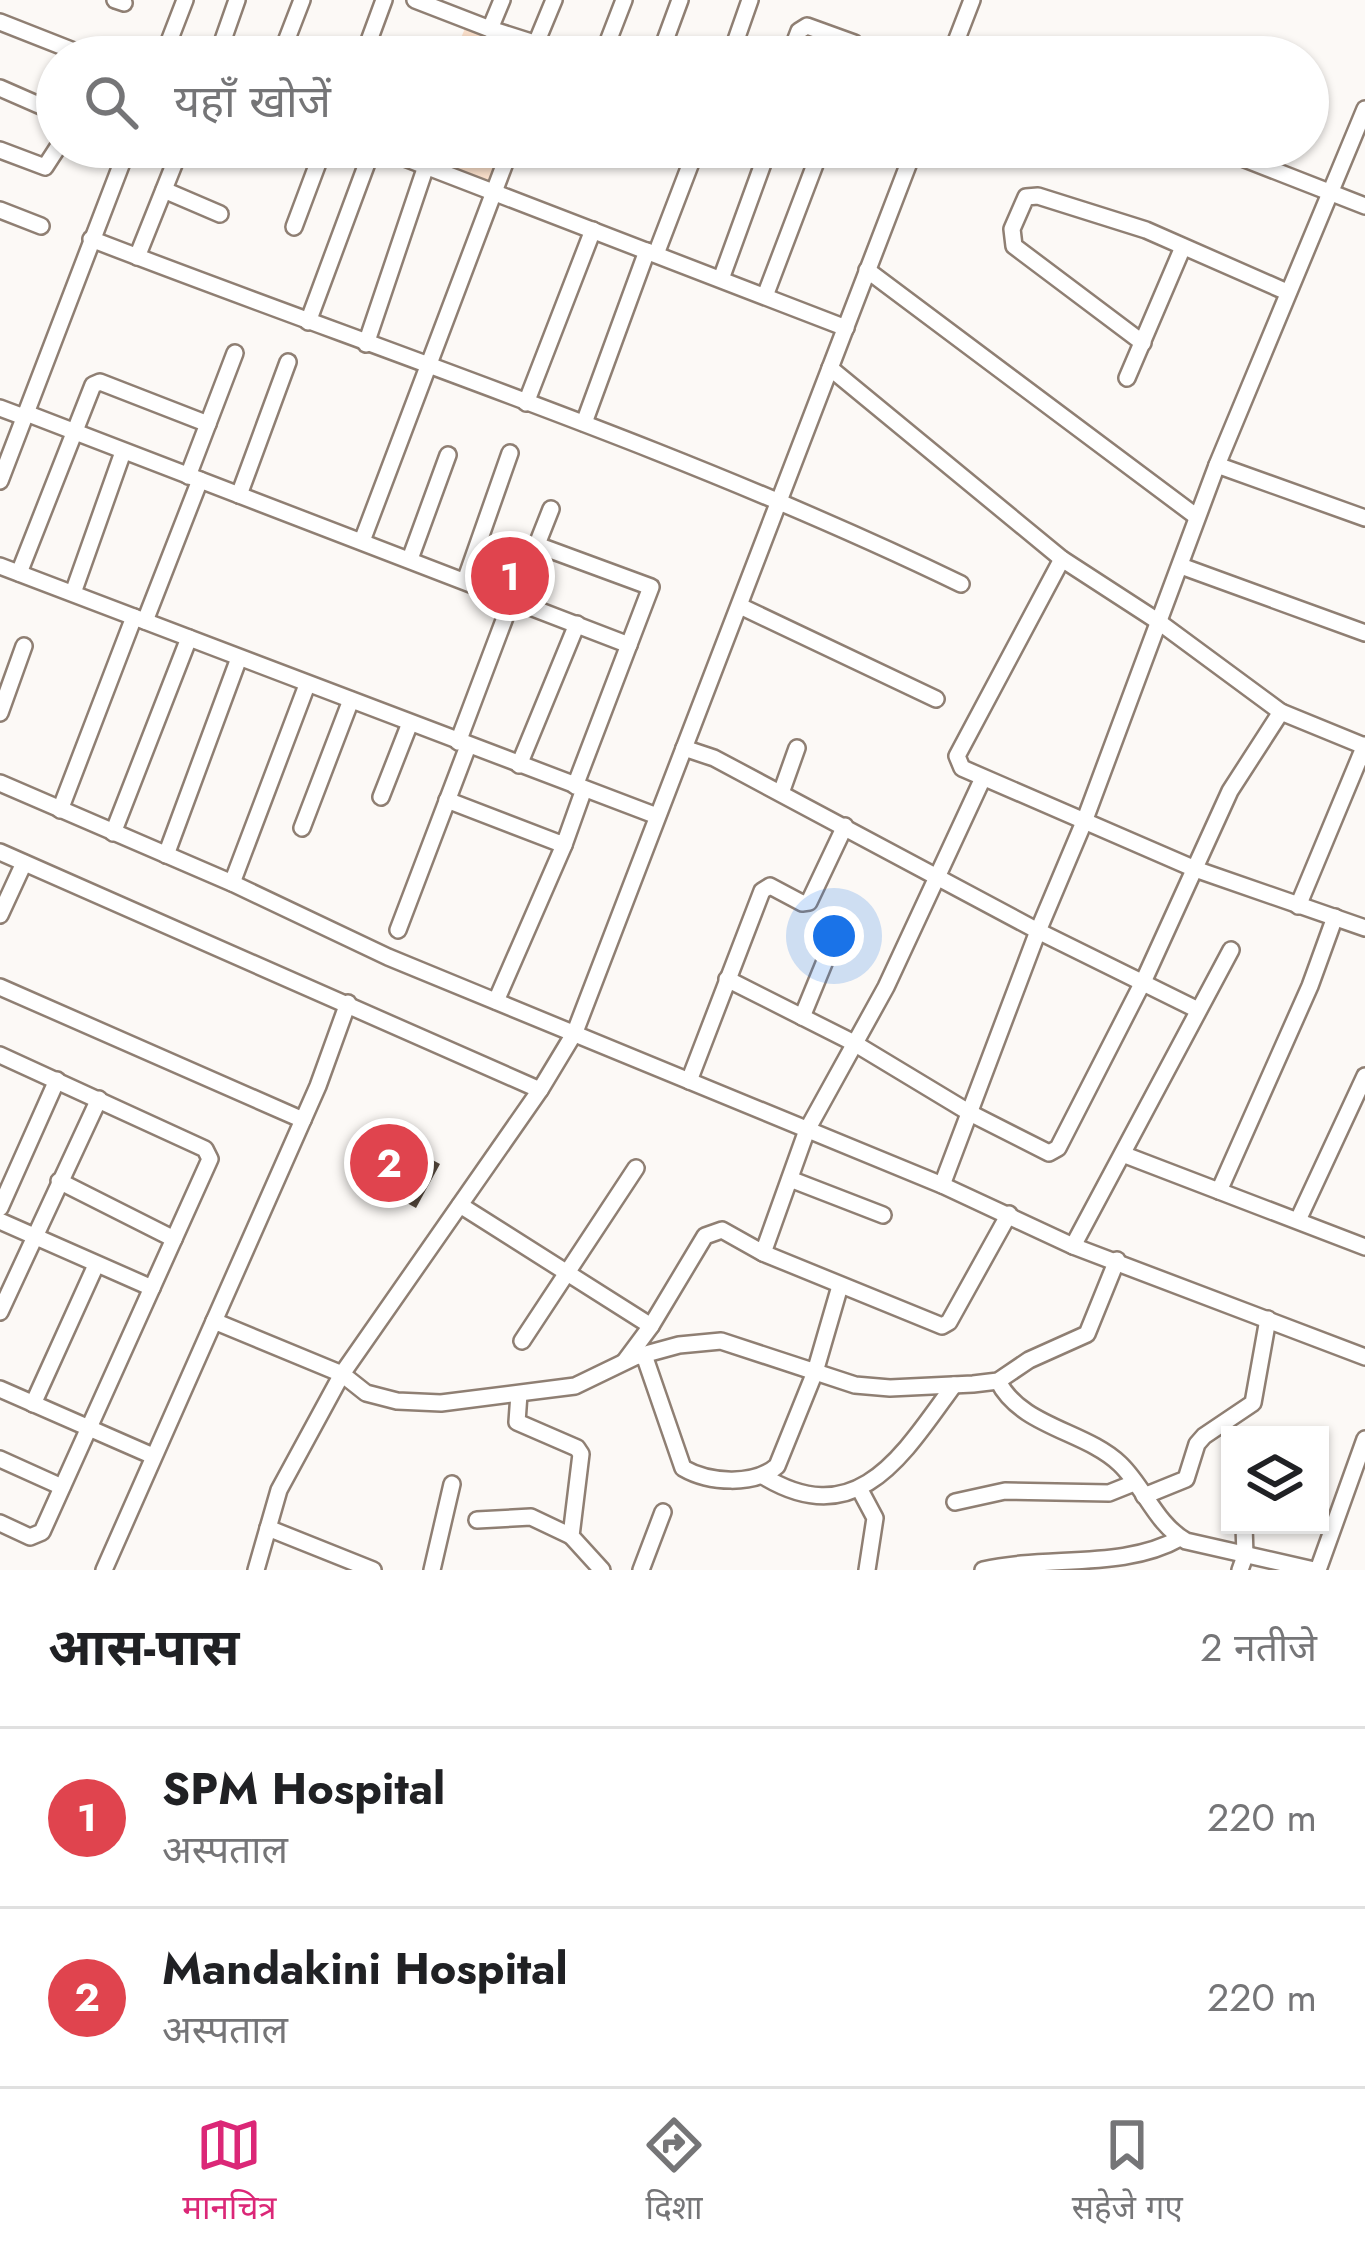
<!DOCTYPE html>
<html lang="hi">
<meta charset="utf-8">
<style>
:root{--surface:#fff;--page:#f2f2f2;--text:#202124;--muted:#757577;--line:#e0e0e0;--accent:#db2777}
body{margin:0;font-family:Jost,"Noto Sans Devanagari",sans-serif;background:var(--page);color:var(--text)}
.controls{position:absolute;right:36px;bottom:36px;display:grid;overflow:hidden;border-radius:0px;box-shadow:0 3px 9px #0004}
.controls button{width:108px;height:108px;display:grid;place-items:center;padding:0;border:0;border-bottom:3px solid var(--line);background:var(--surface);color:var(--text);font:60px sans-serif}
.you{position:absolute;left:834px;top:936px;width:42px;height:42px;margin:-30px;border:9px solid #fff;border-radius:50%;background:#1a73e8;box-shadow:0 0 0 18px #1a73e833}
.badge{display:grid;place-items:center;width:78px;height:78px;border-radius:50%;background:var(--accent);color:#fff;font-size:39px;font-weight:700}
.pin{position:absolute;translate:-50% -50%;border:6px solid #fff;box-shadow:0 3px 12px #0006}
.list{margin:0;padding:0;list-style:none}
h2{display:flex;justify-content:space-between;align-items:center;height:156px;margin:0;padding:0 48px;font-size:51px}
h2 small{font-size:39px;font-weight:400;color:var(--muted)}
.list li{display:grid;grid-template-columns:78px 1fr auto;gap:36px;align-items:center;box-sizing:border-box;height:180px;padding:0 48px;border-top:3px solid var(--line)}
.list b{display:block;font-size:45px;white-space:nowrap}
.list p{margin:0;font-size:39px;white-space:nowrap;color:var(--muted)}
.list em{font-size:39px;font-style:normal;color:var(--muted)}
.icon{flex:none;width:66px;height:66px;fill:none;stroke:currentColor;stroke-width:2;stroke-linecap:round;stroke-linejoin:round}
.map{position:relative;flex:none;width:1365px;height:1570px;overflow:hidden}
.search{position:absolute;background:var(--surface);box-shadow:0 3px 9px #0004;left:36px;right:36px;top:36px;height:132px;display:flex;align-items:center;gap:30px;box-sizing:border-box;padding:0 42px;border-radius:66px;color:var(--muted);font-size:45px}
.sheet{height:516px;background:var(--surface)}
nav{display:flex;justify-content:space-around;align-items:center;box-sizing:border-box;height:168px;border-top:3px solid var(--line);background:var(--surface);font-size:33px;color:var(--muted)}
nav a{display:grid;justify-items:center;gap:6px}
nav .on{color:var(--accent)}
.map>svg:first-child{display:block}
.green{fill:#fbe0cb}
.building{fill:#56483d}
.lines{fill:none;stroke-linecap:round;stroke-linejoin:round}
.minor-casing{stroke:#8f7f73;stroke-width:20}
.minor{stroke:#fff;stroke-width:15}
</style>
<div class="map">
<svg width="1365" height="1570" viewBox="0 0 1365 1570">
<rect width="100%" height="100%" fill="#fcf9f6"/>
<!-- green -->
<g class="green">
<path d="M466,26L538,53L536,57H453Z"/>
<path d="M417,147H503L489,184L414,154Z"/>
</g>
<!-- building -->
<g class="building">
<path d="M501,549L519,557L508,586L488,577Z"/>
<path d="M376,1130L440,1164L416,1208L352,1173Z"/>
</g>
<g class="lines">
<defs>
<g id="minor">
<path d="M115,0L124,3"/>
<path d="M415,0L490,29L578,57"/>
<path d="M0,22L89,57"/>
<path d="M490,29L502,0"/>
<path d="M537,41L554,0"/>
<path d="M954,46L980,57"/>
<path d="M163,57L185,0"/>
<path d="M217,57L237,0"/>
<path d="M280,57L302,0"/>
<path d="M363,57L384,0"/>
<path d="M602,57L624,0"/>
<path d="M659,57L680,0"/>
<path d="M730,57L750,0"/>
<path d="M789,57L799,31L807,26L854,43L857,47L855,57"/>
<path d="M950,57L972,0"/>
<path d="M0,88L57,113"/>
<path d="M376,147L846,328"/>
<path d="M1214,147L1365,206"/>
<path d="M0,150L45,167L58,147"/>
<path d="M164,190L220,214"/>
<path d="M0,210L41,226"/>
<path d="M294,227L324,147"/>
<path d="M91,239C381,351 682,449 961,584"/>
<path d="M656,254L697,147"/>
<path d="M137,257L181,147"/>
<path d="M867,270L1197,517"/>
<path d="M721,279L769,147"/>
<path d="M765,296L819,154"/>
<path d="M308,322L373,147"/>
<path d="M1143,343L1014,246L1012,229L1026,197L1038,196L1146,230L1287,292"/>
<path d="M366,344L426,166"/>
<path d="M830,368L1062,559L1159,622L1281,712L1364,746"/>
<path d="M1127,378L1183,247"/>
<path d="M526,403L593,230"/>
<path d="M0,408L24,417"/>
<path d="M26,413L629,645"/>
<path d="M584,423L647,251"/>
<path d="M1217,465L1365,518"/>
<path d="M188,476L235,353"/>
<path d="M0,481L128,147"/>
<path d="M239,495L288,362"/>
<path d="M362,541L511,147"/>
<path d="M537,545L651,587L575,786"/>
<path d="M410,559L448,455"/>
<path d="M1062,559L957,756L962,768L1195,869L1365,928"/>
<path d="M0,566L657,816"/>
<path d="M1181,566L1365,633"/>
<path d="M19,573L93,385L100,382L208,424"/>
<path d="M465,581L510,453"/>
<path d="M73,593L123,452"/>
<path d="M515,600L551,509"/>
<path d="M740,606L936,699"/>
<path d="M145,621L200,480"/>
<path d="M0,713L24,646"/>
<path d="M458,742L512,599"/>
<path d="M684,748L714,758L1038,931L1198,1010"/>
<path d="M519,765L577,624"/>
<path d="M0,783L232,883L388,957L942,1185L1073,1246L1365,1357"/>
<path d="M781,793L797,748"/>
<path d="M381,797L410,723"/>
<path d="M447,800L564,845L584,789"/>
<path d="M60,810L134,617"/>
<path d="M302,828L351,700"/>
<path d="M113,833L189,638"/>
<path d="M0,852L540,1090"/>
<path d="M166,855L239,658"/>
<path d="M232,883L307,685"/>
<path d="M1298,906L1365,745"/>
<path d="M0,915L24,863"/>
<path d="M398,930L468,746"/>
<path d="M727,979L854,1043L970,1113L1049,1153L1058,1148L1144,980L1230,791L1281,712"/>
<path d="M0,987L303,1120"/>
<path d="M496,1001L564,845"/>
<path d="M802,1017L834,939"/>
<path d="M0,1055L205,1149L210,1159L42,1532L30,1537L0,1523"/>
<path d="M689,1081L762,891L770,886L802,903L809,902L845,826"/>
<path d="M1125,1155L1365,1247"/>
<path d="M790,1179L883,1215"/>
<path d="M59,1181L174,1239"/>
<path d="M942,1185L1038,931L1084,822L1217,465L1365,109"/>
<path d="M1219,1191L1310,986L1335,917"/>
<path d="M460,1205L651,1326"/>
<path d="M0,1208L57,1080"/>
<path d="M1298,1220L1365,1076"/>
<path d="M0,1221L152,1288"/>
<path d="M1073,1246L1231,950"/>
<path d="M763,1253L942,1326L949,1322L1009,1214"/>
<path d="M0,1312L99,1099"/>
<path d="M214,1321L342,1374L366,1393L397,1401L441,1403L575,1386L635,1357L679,1345L721,1341L855,1385L890,1388L973,1384L998,1381L1029,1360L1087,1334L1117,1260"/>
<path d="M522,1341L636,1168"/>
<path d="M644,1355L683,1468C709,1483 754,1486 777,1466L815,1372L840,1286"/>
<path d="M625,1361L651,1326L705,1236L722,1230L763,1253L807,1130L886,987L983,778"/>
<path d="M998,1381C1021,1427 1086,1431 1120,1464C1145,1488 1155,1523 1186,1541L1314,1570"/>
<path d="M0,1389L153,1456"/>
<path d="M519,1394L517,1422L577,1448L581,1454L571,1536L602,1570"/>
<path d="M33,1404L96,1265"/>
<path d="M0,1459L62,1487"/>
<path d="M763,1476C858,1534 904,1453 954,1385"/>
<path d="M859,1488L875,1518L867,1570"/>
<path d="M1144,1496L1186,1479L1197,1444L1204,1436L1253,1403L1268,1319"/>
<path d="M955,1502L1005,1491L1109,1493L1134,1483"/>
<path d="M477,1520L531,1517L571,1536"/>
<path d="M268,1528L373,1570"/>
<path d="M104,1570L318,1086L348,1003"/>
<path d="M256,1570L279,1490L342,1374L540,1090L575,1032L915,147"/>
<path d="M432,1570L452,1484"/>
<path d="M641,1570L663,1512"/>
<path d="M983,1570C1047,1555 1124,1570 1180,1538"/>
<path d="M1240,1570L1245,1556L1244,1525"/>
<path d="M1318,1570L1365,1439"/>
</g>
</defs>
<!-- minor casing -->
<use href="#minor" class="minor-casing"/>
<!-- minor -->
<use href="#minor" class="minor"/>
</g>
</svg>
<div class="controls">
<button><svg class="icon" aria-label="layers" viewBox="0 0 24 24"><path d="M12 4l9 5-9 5-9-5zM3 14l9 5 9-5"/></svg></button>
</div>
<div class="you"></div>
<div class="pin badge" style="left:510px;top:576px;background:#e0444e">1</div>
<div class="pin badge" style="left:389px;top:1163px;background:#e0444e">2</div>
<div class="search"><svg class="icon" aria-label="search" viewBox="0 0 24 24"><circle cx="10" cy="10" r="6"/><path d="M15 15l6 6"/></svg>यहाँ खोजें</div>
</div>
<section class="sheet">
<h2>आस-पास<small>2 नतीजे</small></h2>
<ul class="list">
<li><span class="badge" style="background:#e0444e">1</span><div><b>SPM Hospital</b><p>अस्पताल</p></div><em>220 m</em></li>
<li><span class="badge" style="background:#e0444e">2</span><div><b>Mandakini Hospital</b><p>अस्पताल</p></div><em>220 m</em></li>
</ul>
</section>
<nav>
<a class="on"><svg class="icon" aria-label="map" viewBox="0 0 24 24"><path d="M3 6l6-2 6 2 6-2v14l-6 2-6-2-6 2zM9 4v14M15 6v14"/></svg>मानचित्र</a>
<a><svg class="icon" aria-label="directions" viewBox="0 0 24 24"><path d="M12 3l9 9-9 9-9-9zM9 14v-3h6M13 9l2 2-2 2"/></svg>दिशा</a>
<a><svg class="icon" aria-label="saved" viewBox="0 0 24 24"><path d="M7 4h10v16l-5-4-5 4z"/></svg>सहेजे गए</a>
</nav>
